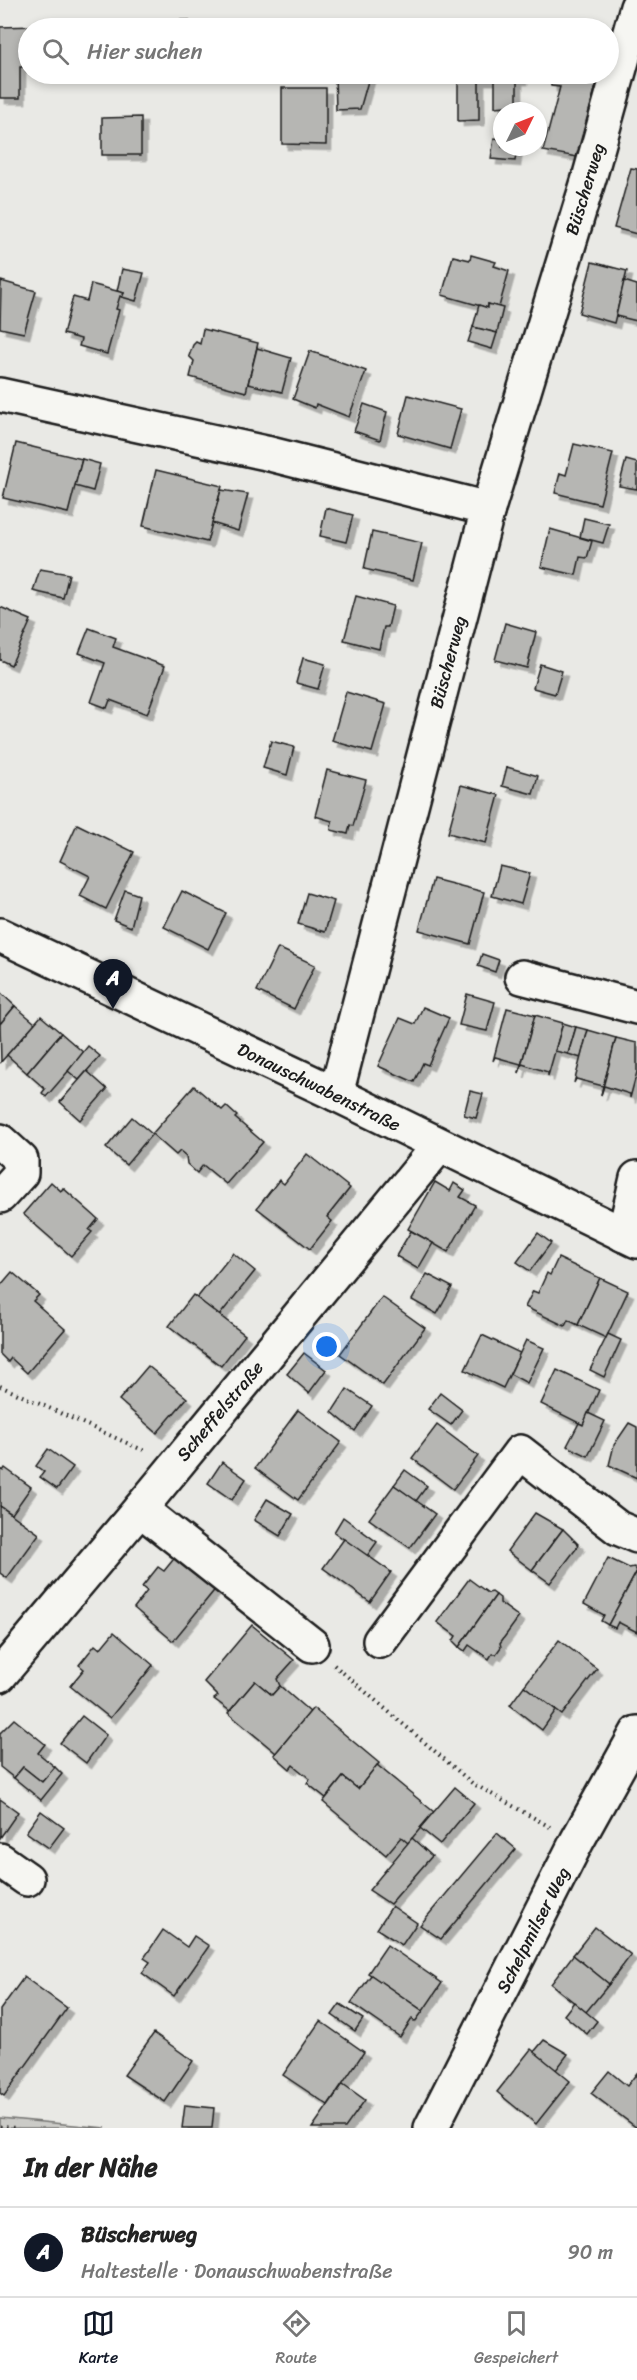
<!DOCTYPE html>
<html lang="de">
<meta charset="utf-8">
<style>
:root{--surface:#fff;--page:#f6f6f6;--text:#222;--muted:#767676;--line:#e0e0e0;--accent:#111827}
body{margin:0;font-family:Sriracha,sans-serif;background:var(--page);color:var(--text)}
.compass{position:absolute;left:493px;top:102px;width:54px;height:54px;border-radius:50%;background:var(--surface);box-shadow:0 3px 9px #0003;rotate:47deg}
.you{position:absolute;left:327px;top:1347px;width:21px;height:21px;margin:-15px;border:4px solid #fff;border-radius:50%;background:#1a73e8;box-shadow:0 0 0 9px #1a73e833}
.badge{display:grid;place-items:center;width:39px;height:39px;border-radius:50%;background:var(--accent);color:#fff;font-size:20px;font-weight:700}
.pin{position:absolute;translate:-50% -50px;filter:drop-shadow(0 2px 3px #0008)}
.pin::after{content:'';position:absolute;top:32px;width:21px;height:18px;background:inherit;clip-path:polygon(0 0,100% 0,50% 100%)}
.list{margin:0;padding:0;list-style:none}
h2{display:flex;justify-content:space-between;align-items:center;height:78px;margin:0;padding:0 24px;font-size:26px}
h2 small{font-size:20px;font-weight:400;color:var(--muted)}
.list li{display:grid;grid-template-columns:39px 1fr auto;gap:18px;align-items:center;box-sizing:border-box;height:90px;padding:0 24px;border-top:2px solid var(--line)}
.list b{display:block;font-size:22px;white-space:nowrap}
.list p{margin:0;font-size:20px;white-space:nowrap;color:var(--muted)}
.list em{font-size:20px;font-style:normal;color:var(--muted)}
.icon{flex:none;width:33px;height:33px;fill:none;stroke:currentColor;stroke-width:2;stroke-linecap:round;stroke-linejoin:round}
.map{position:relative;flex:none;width:637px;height:2128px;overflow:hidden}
.search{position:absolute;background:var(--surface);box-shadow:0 3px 9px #0003;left:18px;right:18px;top:18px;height:66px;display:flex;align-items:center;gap:15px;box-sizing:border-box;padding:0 21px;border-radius:33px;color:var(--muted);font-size:22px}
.sheet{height:168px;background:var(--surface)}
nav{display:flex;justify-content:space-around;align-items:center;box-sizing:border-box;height:84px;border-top:2px solid var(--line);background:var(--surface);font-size:16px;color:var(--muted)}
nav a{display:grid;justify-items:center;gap:3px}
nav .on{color:var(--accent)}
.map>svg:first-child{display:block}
.green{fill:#cbcbc7;stroke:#747472;stroke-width:1.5}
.building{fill:#b6b6b3;stroke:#1c1c1c;stroke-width:1.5;filter:url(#shadow)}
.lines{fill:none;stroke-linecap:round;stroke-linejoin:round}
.minor-casing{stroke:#1c1c1c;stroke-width:38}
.path{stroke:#1c1c1c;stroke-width:4;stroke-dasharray:1.5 4.5;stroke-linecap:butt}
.minor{stroke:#f6f6f2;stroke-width:33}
.labels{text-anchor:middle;stroke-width:4.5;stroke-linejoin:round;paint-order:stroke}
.street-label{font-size:18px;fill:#1c1c1c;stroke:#f6f6f2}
</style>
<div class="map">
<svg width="637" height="2128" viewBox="0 0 637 2128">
<defs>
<filter id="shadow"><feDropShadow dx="5.5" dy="5.5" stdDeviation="0" flood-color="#0004"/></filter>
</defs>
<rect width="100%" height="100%" fill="#e9e9e5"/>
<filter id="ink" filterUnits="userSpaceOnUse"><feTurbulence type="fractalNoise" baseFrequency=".0167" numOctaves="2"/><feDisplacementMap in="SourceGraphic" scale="12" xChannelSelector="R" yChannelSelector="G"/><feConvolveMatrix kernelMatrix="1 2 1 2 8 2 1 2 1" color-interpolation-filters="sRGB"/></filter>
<g filter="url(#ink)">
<!-- green -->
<path class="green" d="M0,2118L106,2128H0Z"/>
<!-- building -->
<g class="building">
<path d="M189,20V28H121V21Z"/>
<path d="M520,23V28H458V24Z"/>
<path d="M37,26V28H28V67H20V98H0V27Z"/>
<path d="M370,74L360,109L336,110L335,75Z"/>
<path d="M458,74H521L522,79H479V120L458,121Z"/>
<path d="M550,74H604L601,86H596L577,157L543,151L560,87L551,86Z"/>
<path d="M495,78L517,79V105L495,107Z"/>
<path d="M282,88H326V145L282,144Z"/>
<path d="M141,117V155H102V118Z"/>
<path d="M494,138L502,139V147H517L515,161L491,159Z"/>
<path d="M631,168L637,169V234L614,228Z"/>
<path d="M471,255L496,262L494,266L509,271L499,307L488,304V308L442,295L453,256L470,260Z"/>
<path d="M592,262L627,271L614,323L579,313Z"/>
<path d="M122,269L144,273L136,301L122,297L124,293L117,291Z"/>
<path d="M1,281L36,291L24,333L0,328Z"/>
<path d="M624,281L637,285V321L616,316Z"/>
<path d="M91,284L124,293L122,297L120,296L116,309L119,310L107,354L79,346L81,339L63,334L73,297L87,301Z"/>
<path d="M488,304L503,308L497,333L473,327L479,305L488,308Z"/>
<path d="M473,327L497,333L492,349L468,342Z"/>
<path d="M203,329L258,343L246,392L190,377L194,361L189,356L193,345L196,342L200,344Z"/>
<path d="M257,348L291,358L282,392L248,384Z"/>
<path d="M310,351L366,371L349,417L316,404L315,408L293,399Z"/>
<path d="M408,395L461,409L450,449L398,434Z"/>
<path d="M364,404L387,412L380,440L354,431Z"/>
<path d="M16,443L82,459L68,513L3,498Z"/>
<path d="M574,444L613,453L600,504L555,493L560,473L566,475Z"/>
<path d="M82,459L100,464L93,491L75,486Z"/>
<path d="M626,460L637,463V489L619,486Z"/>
<path d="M156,470L222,486L207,542L143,526Z"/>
<path d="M221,490L248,494L238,531L212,523Z"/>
<path d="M326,508L353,515L346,542L320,536Z"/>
<path d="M584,518L609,524L603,543L580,537Z"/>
<path d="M550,529L592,541L587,558L580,557L576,575L541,567Z"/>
<path d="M372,532L422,543L413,580L364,569Z"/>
<path d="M40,569L69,574L63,598L33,591Z"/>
<path d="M356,596L393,606L388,627H384L379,649L344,640Z"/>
<path d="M0,607L31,620L11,665L0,660Z"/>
<path d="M505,623L536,632L527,668L495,660Z"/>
<path d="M89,628L116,638L113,647L165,666L147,714L110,700L107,708L91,702L105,663L79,653Z"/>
<path d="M303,658L325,664L318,689L296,683Z"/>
<path d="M540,664L562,671L555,694L533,688Z"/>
<path d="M346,692L386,704L372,752L332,741Z"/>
<path d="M271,741L294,747L287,775L263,768Z"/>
<path d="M507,767L538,776L533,794L502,786Z"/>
<path d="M327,770L366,780L353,826L350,825L348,834L331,830L332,821L315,816Z"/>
<path d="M461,785L499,795L486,843L448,833Z"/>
<path d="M77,824L134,852L106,909L80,896L90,876L60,861Z"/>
<path d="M500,866L530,873L521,904L492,896Z"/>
<path d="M433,879L484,892L470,944L419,930Z"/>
<path d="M125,890L139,895L131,927L114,920Z"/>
<path d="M182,891L226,913L208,949L164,927Z"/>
<path d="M307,893L334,901L325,932L298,924Z"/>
<path d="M278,948L315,965L294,1009L257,991Z"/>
<path d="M482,954L499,960L495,972L478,966Z"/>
<path d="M0,992L15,1006L0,1024Z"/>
<path d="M467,994L495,1002L487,1031L459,1025Z"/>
<path d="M15,1006L35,1023L1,1062L0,1024Z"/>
<path d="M423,1007L449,1018L428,1065L423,1063L414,1082L378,1066L400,1018L415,1024Z"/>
<path d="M507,1008L535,1015L519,1073L521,1064L495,1057L493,1061Z"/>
<path d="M535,1015L563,1023L548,1076V1072L522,1064L519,1073Z"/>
<path d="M41,1016L61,1033L27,1073L7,1055Z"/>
<path d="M563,1023L576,1027L568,1054L555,1051Z"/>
<path d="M576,1027L588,1030L581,1058L568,1054Z"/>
<path d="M588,1030L616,1038L601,1095L603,1086L576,1079L574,1083Z"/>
<path d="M61,1033L84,1053L46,1097L42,1093L45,1089L27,1073Z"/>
<path d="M616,1038L637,1043V1072L630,1098V1094L604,1086L601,1095Z"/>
<path d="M88,1046L100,1056L79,1080L68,1071Z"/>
<path d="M87,1071L107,1089L80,1120L60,1102Z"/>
<path d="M194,1086L222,1110L226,1106L237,1116L235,1118L263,1142L226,1184L203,1165L197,1173L187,1164L186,1156L180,1151L176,1155L152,1134Z"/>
<path d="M470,1091L483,1094L476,1118L464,1115Z"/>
<path d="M132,1117L152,1134L126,1165L106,1148Z"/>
<path d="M307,1154L350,1188L327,1217L332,1221L310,1249L257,1208L279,1180L284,1184Z"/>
<path d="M51,1182L61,1191L63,1188L98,1219L89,1230L92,1232L71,1256L23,1214Z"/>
<path d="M435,1182L450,1191L454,1183L465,1190L460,1197L475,1205L448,1252L408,1229Z"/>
<path d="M411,1231L433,1243L418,1269L396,1256Z"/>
<path d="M538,1233L551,1243L530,1271L517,1262Z"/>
<path d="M233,1253L255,1271L219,1316L197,1298Z"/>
<path d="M558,1258L600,1278L578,1325L568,1320L565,1326L525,1307L533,1291L538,1293L547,1273L550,1275Z"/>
<path d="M12,1272L39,1295L33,1301L65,1329L27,1373L11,1358L8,1362L0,1354V1286Z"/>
<path d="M427,1274L452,1287L437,1314L412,1300Z"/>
<path d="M600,1278L628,1291L606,1338L578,1325Z"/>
<path d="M193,1295L245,1335L221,1366L169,1326Z"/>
<path d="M382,1297L425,1328L383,1385L340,1354Z"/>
<path d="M608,1334L621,1340L604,1377L590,1370Z"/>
<path d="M482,1335L520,1353L503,1388L465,1370Z"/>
<path d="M526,1340L544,1348L527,1383L510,1374Z"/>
<path d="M304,1353L326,1370L309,1393L287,1374Z"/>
<path d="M148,1366L187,1398L157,1433L119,1400Z"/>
<path d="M557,1370L599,1390L583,1425L541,1404Z"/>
<path d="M347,1389L372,1406L355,1431L332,1412Z"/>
<path d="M440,1393L462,1410L451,1425L428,1409Z"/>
<path d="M298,1410L341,1442L298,1500L255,1468Z"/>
<path d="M588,1413L605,1421L588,1456L567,1446L579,1423L583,1425Z"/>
<path d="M629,1423L637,1427V1478L609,1465L614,1445Z"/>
<path d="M437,1425L478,1456L453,1489L412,1458Z"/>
<path d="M48,1449L73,1467L57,1489L40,1477L44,1472L36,1466Z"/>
<path d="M222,1462L246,1479L232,1500L208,1483Z"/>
<path d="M5,1468L31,1487L12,1514L0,1506V1469L3,1471Z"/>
<path d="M405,1470L427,1486L416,1501L394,1485Z"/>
<path d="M394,1485L435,1514L410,1548L369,1519Z"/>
<path d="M267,1499L293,1514L280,1536L254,1520Z"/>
<path d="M0,1506L39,1534L7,1578L0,1573Z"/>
<path d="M535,1513L563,1529L532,1570L507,1551Z"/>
<path d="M343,1517L377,1542L367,1556L334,1532Z"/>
<path d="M563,1529L579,1545L550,1583L532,1570Z"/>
<path d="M344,1539L391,1572L370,1602L323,1568Z"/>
<path d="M177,1555L217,1587L173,1641L134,1608L147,1591L142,1587L158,1567L164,1571Z"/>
<path d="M608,1558L629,1568L634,1567L637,1571L608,1625L601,1621L604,1615L584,1604Z"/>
<path d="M637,1571V1632L618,1622L615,1628L608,1625Z"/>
<path d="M469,1579L488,1593L492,1592L496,1595L459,1647L453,1641L456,1636L437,1622Z"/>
<path d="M496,1595L500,1598V1603L519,1617L500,1643L501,1647L496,1654H492L489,1659L469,1645L465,1651L459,1647Z"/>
<path d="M252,1625L294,1660L277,1679L280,1686L272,1695L255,1681L230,1711L214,1699L218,1696L204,1682Z"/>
<path d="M114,1632L153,1665L110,1718L70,1686L84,1669L79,1665L95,1645L100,1649Z"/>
<path d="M559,1640L597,1669L562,1715L524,1686Z"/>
<path d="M255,1681L272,1695L280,1686L310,1712L276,1753L228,1713Z"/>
<path d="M524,1686L556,1710L542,1730L510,1705Z"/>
<path d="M313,1708L379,1763L358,1789L343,1777L326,1798L307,1783L310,1779L293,1765L290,1769L274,1755Z"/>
<path d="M82,1716L106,1735L86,1763L60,1743Z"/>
<path d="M14,1719L45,1744L38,1753L55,1767L42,1782L23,1767L14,1778L0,1767V1733Z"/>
<path d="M377,1765L434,1812L408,1843L401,1837L386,1855L323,1802L343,1777L358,1789Z"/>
<path d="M23,1767L42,1782L55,1767L62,1774L41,1800L14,1778Z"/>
<path d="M455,1787L474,1803L440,1844L420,1828Z"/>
<path d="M0,1799L18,1812L0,1838Z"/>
<path d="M41,1811L64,1828L49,1848L26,1832Z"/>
<path d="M497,1833L516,1849L441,1939L420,1925Z"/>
<path d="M412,1838L432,1856L390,1904L369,1890Z"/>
<path d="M392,1906L417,1923L402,1945L377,1929Z"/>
<path d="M595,1927L631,1955L609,1984L573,1955Z"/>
<path d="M163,1930L187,1947L194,1936L209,1946L174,1996L142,1973L150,1962L144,1958Z"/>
<path d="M387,1945L442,1983L423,2011L368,1973Z"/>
<path d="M573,1955L609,1984L586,2012L551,1984Z"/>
<path d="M371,1975L423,2011L415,2022L412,2019L400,2037L351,2003Z"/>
<path d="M24,1977L67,2008L4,2096L0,2093V2010Z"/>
<path d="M574,2002L597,2021L587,2034L564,2015Z"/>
<path d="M340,2004L363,2019L355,2031L332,2015Z"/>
<path d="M320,2021L364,2052L328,2105L283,2075Z"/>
<path d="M154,2033L193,2061L165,2102L124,2075Z"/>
<path d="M544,2040L568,2054L556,2070L534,2052Z"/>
<path d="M531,2049L570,2081L536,2124L497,2092Z"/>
<path d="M609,2071L627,2086L637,2073V2128L591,2093Z"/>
<path d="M343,2084L365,2100L345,2128H312Z"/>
<path d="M185,2105L214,2108L212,2128H182Z"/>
</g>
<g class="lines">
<defs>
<g id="minor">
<path d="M0,395L266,453L488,509"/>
<path d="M0,935L336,1094L637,1241"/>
<path d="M522,977L637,1007"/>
<path d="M336,1094L488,509L590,175L637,7"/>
<path d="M0,1141L21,1160V1173L0,1196"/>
<path d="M624,1235L637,1178"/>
<path d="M140,1509L312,1645"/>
<path d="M380,1641L520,1452L618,1528L637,1536"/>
<path d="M0,1675L140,1509L439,1146"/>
<path d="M0,1860L27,1879"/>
<path d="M431,2128L577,1841L637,1733"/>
</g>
</defs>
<!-- minor casing -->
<use href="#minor" class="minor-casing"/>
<!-- path -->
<g class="path">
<path d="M0,1386L147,1452"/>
<path d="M334,1665L472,1783L550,1827"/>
<path d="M0,2127L18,2128"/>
</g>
<!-- minor -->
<use href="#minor" class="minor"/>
</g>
</g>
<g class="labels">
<!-- street labels -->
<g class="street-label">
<text transform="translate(585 189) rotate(-73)" y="6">Büscherweg</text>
<text transform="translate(448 662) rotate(-75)" y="6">Büscherweg</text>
<text transform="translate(319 1087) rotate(26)" y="6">Donauschwabenstraße</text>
<text transform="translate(220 1411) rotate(-50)" y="6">Scheffelstraße</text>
<text transform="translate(533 1930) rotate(-63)" y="6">Schelpmilser Weg</text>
</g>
</g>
</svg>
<svg class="compass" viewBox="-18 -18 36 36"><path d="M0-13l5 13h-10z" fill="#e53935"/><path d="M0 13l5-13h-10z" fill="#767676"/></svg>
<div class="you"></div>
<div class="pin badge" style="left:113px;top:1009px">A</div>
<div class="search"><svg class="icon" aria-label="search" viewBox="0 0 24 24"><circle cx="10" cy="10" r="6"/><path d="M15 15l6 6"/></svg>Hier suchen</div>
</div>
<section class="sheet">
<h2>In der Nähe<small></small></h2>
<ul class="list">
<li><span class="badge">A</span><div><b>Büscherweg</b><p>Haltestelle · Donauschwabenstraße</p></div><em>90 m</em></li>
</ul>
</section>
<nav>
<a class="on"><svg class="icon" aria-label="map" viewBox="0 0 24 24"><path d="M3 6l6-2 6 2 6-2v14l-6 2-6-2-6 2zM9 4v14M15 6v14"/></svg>Karte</a>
<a><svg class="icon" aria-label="directions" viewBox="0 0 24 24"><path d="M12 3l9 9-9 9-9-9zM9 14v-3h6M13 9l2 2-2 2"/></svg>Route</a>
<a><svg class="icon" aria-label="saved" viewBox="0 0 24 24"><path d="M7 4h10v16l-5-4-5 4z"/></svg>Gespeichert</a>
</nav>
